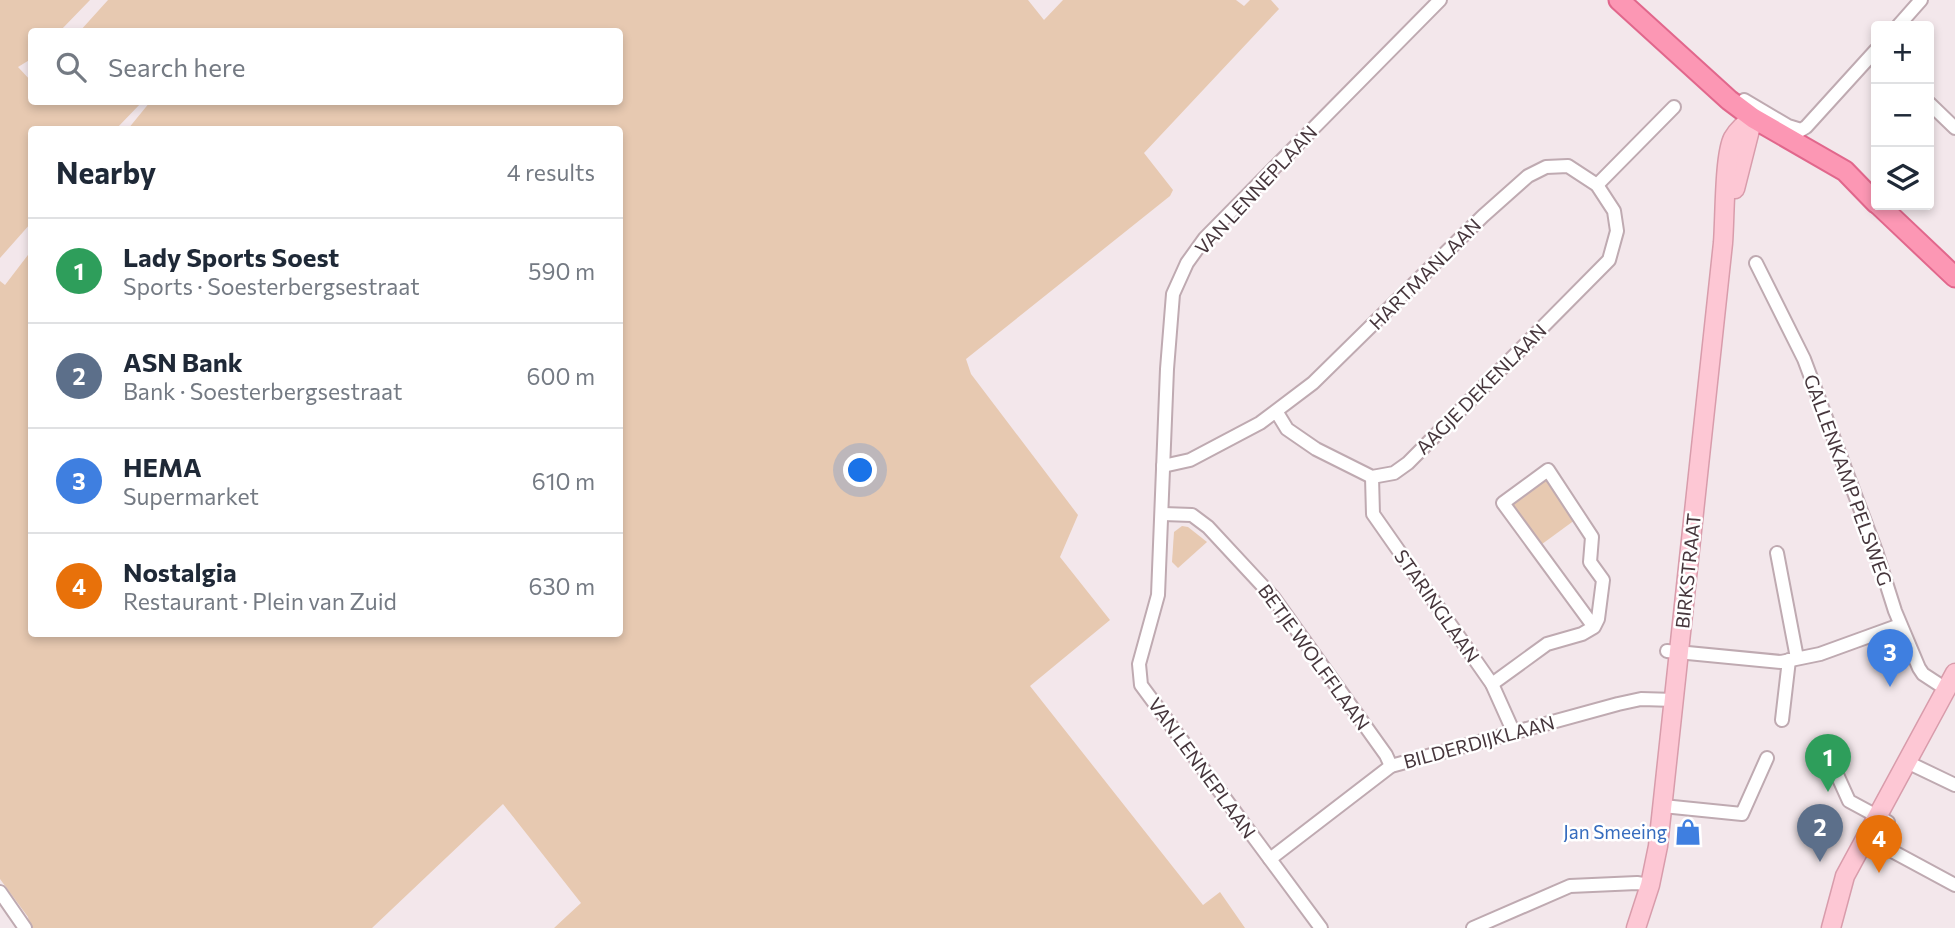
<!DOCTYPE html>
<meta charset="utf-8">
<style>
:root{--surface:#fff;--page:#f2f2f3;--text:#1f2937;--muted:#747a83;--line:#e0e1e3;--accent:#f61cd6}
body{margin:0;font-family:Commissioner,sans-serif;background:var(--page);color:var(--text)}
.controls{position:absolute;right:21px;top:21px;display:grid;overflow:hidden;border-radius:7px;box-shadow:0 4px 10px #0003}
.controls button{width:63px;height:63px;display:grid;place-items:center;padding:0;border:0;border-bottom:2px solid var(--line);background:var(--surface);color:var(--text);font:35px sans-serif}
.you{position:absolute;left:861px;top:471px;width:24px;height:24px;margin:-18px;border:5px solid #fff;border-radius:50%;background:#1a73e8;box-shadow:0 0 0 10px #1a73e833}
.badge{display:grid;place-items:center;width:46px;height:46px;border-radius:50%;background:var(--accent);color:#fff;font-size:23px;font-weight:700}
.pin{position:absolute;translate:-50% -58px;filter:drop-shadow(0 2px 4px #0008)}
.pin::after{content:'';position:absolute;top:37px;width:24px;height:21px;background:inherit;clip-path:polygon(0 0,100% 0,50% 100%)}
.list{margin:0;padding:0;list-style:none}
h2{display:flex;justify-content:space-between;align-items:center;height:91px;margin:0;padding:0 28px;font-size:30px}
h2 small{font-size:23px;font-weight:400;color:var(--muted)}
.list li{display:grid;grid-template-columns:46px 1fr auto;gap:21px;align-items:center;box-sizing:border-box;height:105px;padding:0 28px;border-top:2px solid var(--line)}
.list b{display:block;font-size:26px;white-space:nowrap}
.list p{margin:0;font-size:23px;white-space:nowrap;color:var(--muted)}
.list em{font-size:23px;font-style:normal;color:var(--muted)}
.icon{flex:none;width:38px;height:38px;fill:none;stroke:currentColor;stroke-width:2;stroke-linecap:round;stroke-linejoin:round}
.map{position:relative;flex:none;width:1955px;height:928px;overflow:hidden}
.search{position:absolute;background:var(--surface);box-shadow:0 4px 10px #0003;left:28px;top:28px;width:595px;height:77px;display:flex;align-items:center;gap:18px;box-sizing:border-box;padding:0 24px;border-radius:7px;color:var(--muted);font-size:26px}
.panel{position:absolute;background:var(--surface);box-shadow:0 4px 10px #0003;left:28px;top:126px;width:595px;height:511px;border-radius:7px}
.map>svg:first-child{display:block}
.green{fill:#e7c9b1}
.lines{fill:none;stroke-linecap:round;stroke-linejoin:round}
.street-casing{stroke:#bfaab1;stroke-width:16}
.secondary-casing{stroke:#d89cab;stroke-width:21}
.primary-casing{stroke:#e1678c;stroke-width:23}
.street{stroke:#fff;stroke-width:12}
.secondary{stroke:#fdc7d4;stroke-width:18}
.primary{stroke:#fc97b4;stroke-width:19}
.labels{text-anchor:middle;stroke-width:5;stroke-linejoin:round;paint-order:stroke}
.street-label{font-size:19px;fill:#46363c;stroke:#fff}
.shop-label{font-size:19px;fill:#366cbe;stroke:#fff;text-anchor:end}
</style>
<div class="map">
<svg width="1955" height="928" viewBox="0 0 1955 928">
<rect width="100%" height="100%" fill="#f3e7eb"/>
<!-- green -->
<g class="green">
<path d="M0,0H90L60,31L32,32L31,59L18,67L31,81L32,102H142L116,129L32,130L31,223L0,258Z"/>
<path d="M108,0H1028L1044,20L1063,0H1236L1244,6L1250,0H1271L1279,9L1144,153L1173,190L1170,196L966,359L971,374L1078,515L1060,557L1110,620L1030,686L1203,905L1220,892L1245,928H554L581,903L503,804L372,928H30L28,917L0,879V281L5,285L31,251L32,634H620V130L128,129L150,102H620V32L80,31Z"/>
<path d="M1547,475L1579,517L1538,547L1508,504Z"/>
<path d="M1182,526L1188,527L1207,542L1178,568L1172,562L1174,532Z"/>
</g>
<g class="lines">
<defs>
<g id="street">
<path d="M1898,26L1921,0"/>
<path d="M1744,100L1788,126L1801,130L1806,127L1876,50"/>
<path d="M1929,103L1955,128"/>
<path d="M1597,185L1674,107"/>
<path d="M1756,263L1804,359L1876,551L1895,611L1919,668L1923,674L1946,689"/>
<path d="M1163,466L1190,460L1260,423L1313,383L1483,216L1528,176L1546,167L1568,166L1597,185L1614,211L1617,231L1609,260L1408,463L1394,473L1372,477L1316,449L1287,429L1276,411"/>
<path d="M1372,477L1373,514L1492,684L1514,733"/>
<path d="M1163,514L1192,515L1208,527L1273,597L1386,755L1391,766"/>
<path d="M1777,553L1797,658"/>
<path d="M1667,651L1781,662L1820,654L1900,625"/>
<path d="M1492,684L1547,644L1582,634L1594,627L1503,503L1548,470L1592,537L1590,562L1603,580L1598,619L1594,627"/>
<path d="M1782,720L1789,660"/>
<path d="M1825,748L1849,801L1888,822"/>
<path d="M1907,762L1955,785"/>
<path d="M1663,806L1742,814L1767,758"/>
<path d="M1866,837L1955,885"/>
<path d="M1270,859L1391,766L1618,704L1641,699L1675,700"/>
<path d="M0,892L25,928"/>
<path d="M1321,928L1141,685L1139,664L1158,595L1167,369L1173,294L1187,263L1205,238L1440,0"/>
<path d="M1473,928L1570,886L1637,883L1650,885"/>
</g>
<g id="secondary">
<path d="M1735,189L1753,118"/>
<path d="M1636,928L1650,885L1658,846L1723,243C1725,219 1724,155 1733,138C1738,129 1745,124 1753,118"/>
<path d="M1831,928L1845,876L1955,673"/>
</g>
<g id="primary">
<path d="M1619,0L1729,100L1753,118L1845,171L1876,203"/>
<path d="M1879,205L1955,277"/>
</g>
</defs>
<!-- street casing -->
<use href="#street" class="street-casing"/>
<!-- secondary casing -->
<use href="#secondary" class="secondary-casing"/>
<!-- primary casing -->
<use href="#primary" class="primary-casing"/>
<!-- street -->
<use href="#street" class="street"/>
<!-- secondary -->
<use href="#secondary" class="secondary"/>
<!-- primary -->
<use href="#primary" class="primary"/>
</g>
<!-- icons -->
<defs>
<symbol id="shop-bare" viewBox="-9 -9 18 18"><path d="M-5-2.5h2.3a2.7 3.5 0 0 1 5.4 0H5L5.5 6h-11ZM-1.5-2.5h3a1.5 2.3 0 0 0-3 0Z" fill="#3f7fe0" stroke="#fff" stroke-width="2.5" paint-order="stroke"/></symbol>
</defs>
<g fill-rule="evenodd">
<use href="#shop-bare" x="1669" y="813" width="38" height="38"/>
</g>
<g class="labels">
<!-- street labels -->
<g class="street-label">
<text transform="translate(1256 190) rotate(-47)" y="7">VAN LENNEPLAAN</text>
<text transform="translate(1425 274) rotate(-45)" y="7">HARTMANLAAN</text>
<text transform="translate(1481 389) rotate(-45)" y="7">AAGJE DEKENLAAN</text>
<text transform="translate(1848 480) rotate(70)" y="7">GALLENKAMP PELSWEG</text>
<text transform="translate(1688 571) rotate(-84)" y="7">BIRKSTRAAT</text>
<text transform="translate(1437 606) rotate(55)" y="7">STARINGLAAN</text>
<text transform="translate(1314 657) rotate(54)" y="7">BETJE WOLFFLAAN</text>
<text transform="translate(1479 742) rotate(-15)" y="7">BILDERDIJKLAAN</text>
<text transform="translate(1202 768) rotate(54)" y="7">VAN LENNEPLAAN</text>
</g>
<!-- shop labels -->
<g class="shop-label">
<text x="1667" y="839">Jan Smeeing</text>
</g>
</g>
</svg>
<div class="controls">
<button>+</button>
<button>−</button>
<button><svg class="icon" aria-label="layers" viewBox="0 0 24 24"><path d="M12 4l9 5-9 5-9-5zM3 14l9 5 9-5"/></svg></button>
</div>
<div class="you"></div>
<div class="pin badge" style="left:1828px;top:792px;background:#2e9e5b">1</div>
<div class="pin badge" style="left:1820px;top:862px;background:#5c6f8a">2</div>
<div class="pin badge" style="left:1890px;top:687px;background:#3f7fe0">3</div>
<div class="pin badge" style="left:1879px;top:873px;background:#e8710a">4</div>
<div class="search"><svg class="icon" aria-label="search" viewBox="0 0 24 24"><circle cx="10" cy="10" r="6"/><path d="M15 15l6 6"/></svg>Search here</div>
<section class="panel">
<h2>Nearby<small>4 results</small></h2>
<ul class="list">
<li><span class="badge" style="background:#2e9e5b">1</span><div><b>Lady Sports Soest</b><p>Sports · Soesterbergsestraat</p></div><em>590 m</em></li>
<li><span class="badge" style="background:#5c6f8a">2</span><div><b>ASN Bank</b><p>Bank · Soesterbergsestraat</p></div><em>600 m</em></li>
<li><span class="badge" style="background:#3f7fe0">3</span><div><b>HEMA</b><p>Supermarket</p></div><em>610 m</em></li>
<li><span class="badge" style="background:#e8710a">4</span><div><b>Nostalgia</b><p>Restaurant · Plein van Zuid</p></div><em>630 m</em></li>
</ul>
</section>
</div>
